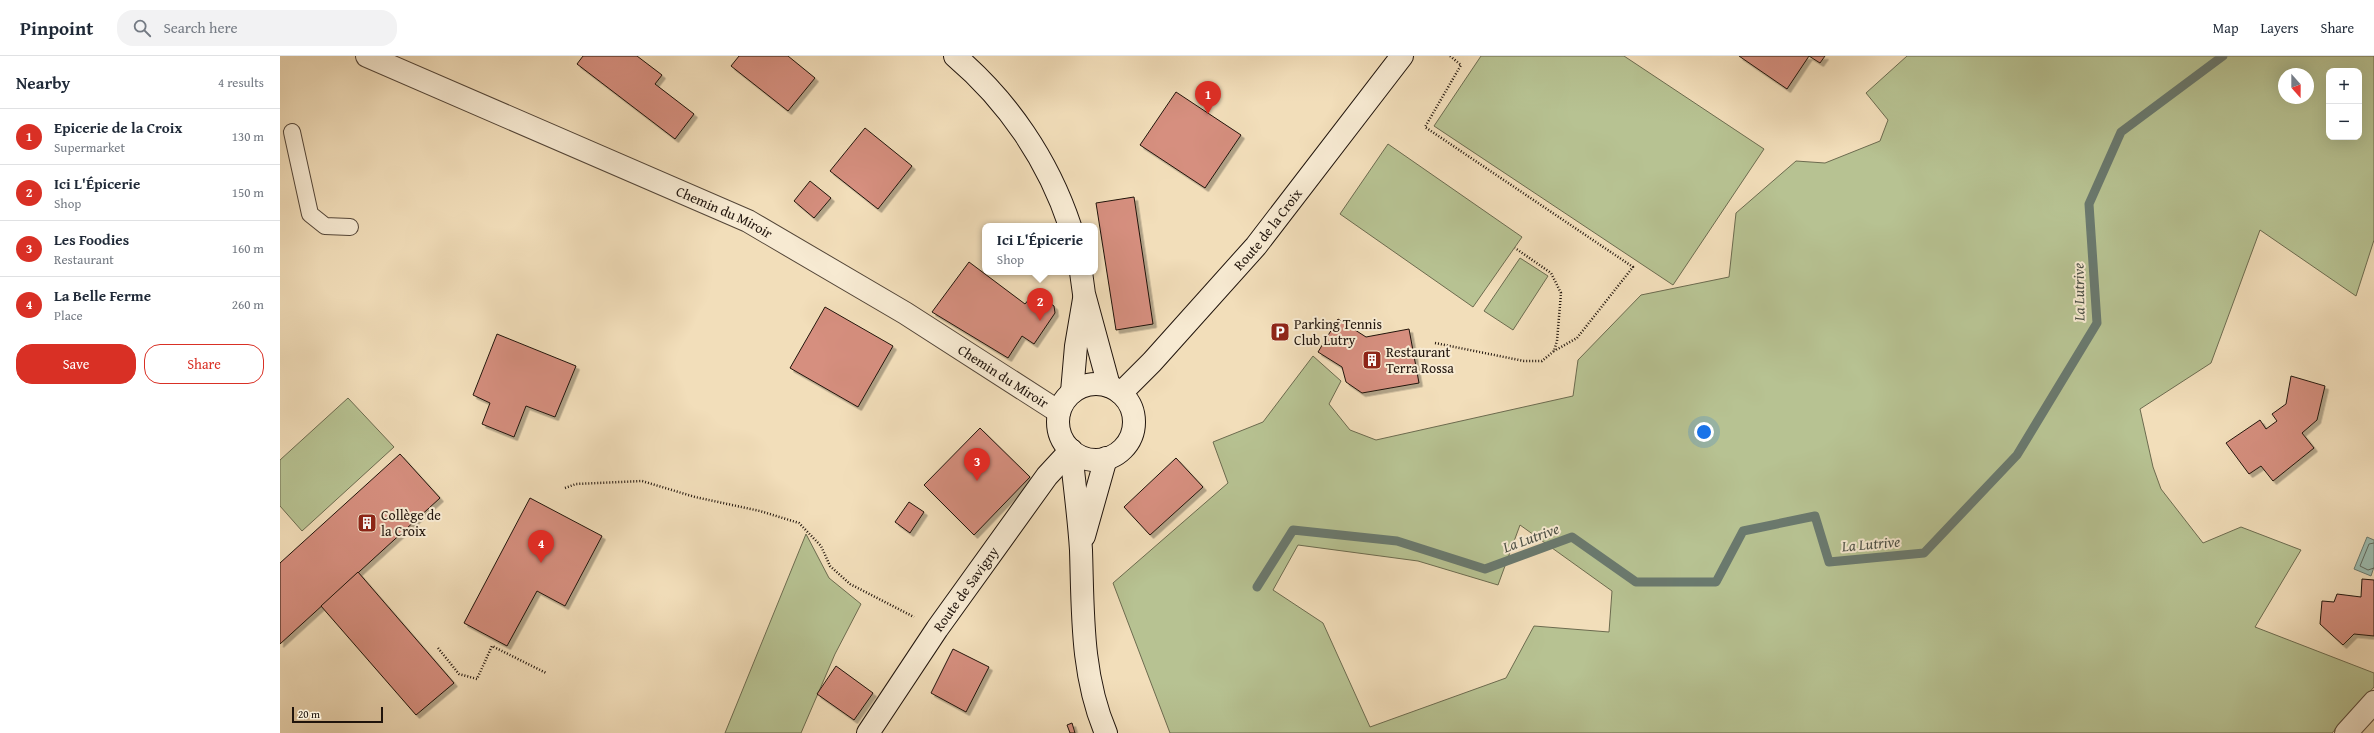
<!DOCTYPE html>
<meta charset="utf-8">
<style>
:root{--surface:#fff;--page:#f2f2f3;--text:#1f2937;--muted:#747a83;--line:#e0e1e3;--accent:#d93025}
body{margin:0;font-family:"Gentium Book Plus",serif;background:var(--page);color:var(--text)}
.controls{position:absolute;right:12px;top:12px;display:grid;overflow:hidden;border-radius:8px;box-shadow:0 4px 16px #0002}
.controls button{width:36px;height:36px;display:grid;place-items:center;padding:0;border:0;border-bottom:1px solid var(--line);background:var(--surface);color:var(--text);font:20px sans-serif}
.compass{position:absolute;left:1998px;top:12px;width:36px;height:36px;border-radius:50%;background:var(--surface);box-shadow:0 4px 16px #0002;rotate:159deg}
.scale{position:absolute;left:12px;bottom:10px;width:91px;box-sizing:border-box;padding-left:4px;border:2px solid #20140c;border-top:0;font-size:11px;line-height:14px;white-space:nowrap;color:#20140c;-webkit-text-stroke:3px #f7ead2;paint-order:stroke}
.you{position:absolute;left:1424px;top:376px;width:14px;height:14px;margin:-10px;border:3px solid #fff;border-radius:50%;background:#1a73e8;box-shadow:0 0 0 6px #1a73e833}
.badge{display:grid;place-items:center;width:26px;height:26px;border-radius:50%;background:var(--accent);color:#fff;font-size:13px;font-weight:700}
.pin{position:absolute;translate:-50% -33px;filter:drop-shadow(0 1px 2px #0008)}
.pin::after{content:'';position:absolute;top:21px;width:14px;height:12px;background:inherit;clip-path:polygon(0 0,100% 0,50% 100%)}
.popup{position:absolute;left:702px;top:167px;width:116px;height:52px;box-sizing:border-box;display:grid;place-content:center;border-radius:8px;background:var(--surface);filter:drop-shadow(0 1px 3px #0005);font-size:13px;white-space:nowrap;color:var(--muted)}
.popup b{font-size:15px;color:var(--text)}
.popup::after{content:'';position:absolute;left:50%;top:100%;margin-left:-8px;border:8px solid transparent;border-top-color:var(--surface)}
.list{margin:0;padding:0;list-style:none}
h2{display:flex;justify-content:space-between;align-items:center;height:52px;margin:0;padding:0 16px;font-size:17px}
h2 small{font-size:13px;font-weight:400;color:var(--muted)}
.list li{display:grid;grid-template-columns:26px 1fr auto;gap:12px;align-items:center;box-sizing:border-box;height:56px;padding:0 16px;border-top:1px solid var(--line)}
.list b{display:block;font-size:15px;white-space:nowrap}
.list p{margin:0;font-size:13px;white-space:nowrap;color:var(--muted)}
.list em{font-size:13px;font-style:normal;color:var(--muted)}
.actions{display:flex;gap:8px;padding:12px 16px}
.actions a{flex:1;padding:9px 0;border:1px solid var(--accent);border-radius:16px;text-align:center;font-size:14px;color:var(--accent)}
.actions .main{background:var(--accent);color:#fff}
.icon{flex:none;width:22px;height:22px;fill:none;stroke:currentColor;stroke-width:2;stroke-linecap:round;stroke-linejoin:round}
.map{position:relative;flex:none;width:2094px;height:677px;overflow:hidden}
header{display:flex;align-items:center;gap:24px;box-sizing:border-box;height:56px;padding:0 20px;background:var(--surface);border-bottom:1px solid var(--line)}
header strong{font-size:19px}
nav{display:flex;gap:22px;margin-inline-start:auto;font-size:14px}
.search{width:280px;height:36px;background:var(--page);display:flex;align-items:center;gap:10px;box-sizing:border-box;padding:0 14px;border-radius:16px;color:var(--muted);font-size:15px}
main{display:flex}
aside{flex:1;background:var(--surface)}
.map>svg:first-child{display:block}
.green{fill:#b7c292;stroke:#6c6b4f;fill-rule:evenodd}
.water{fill:#9bbcb0;stroke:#6a796e}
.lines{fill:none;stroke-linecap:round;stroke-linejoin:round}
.shore{stroke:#5e685e;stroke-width:1}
.stream{stroke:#6a796e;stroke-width:9}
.building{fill:#d68f7f;stroke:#20140c;filter:url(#shadow)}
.lane-casing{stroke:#544638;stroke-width:18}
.street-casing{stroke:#544638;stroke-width:24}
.secondary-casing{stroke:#20140c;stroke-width:24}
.path{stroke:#20140c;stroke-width:2.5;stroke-dasharray:1 2;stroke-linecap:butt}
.lane{stroke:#f7ead2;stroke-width:16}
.street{stroke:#f7ead2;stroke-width:22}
.secondary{stroke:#f7ead2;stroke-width:22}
.labels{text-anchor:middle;stroke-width:4;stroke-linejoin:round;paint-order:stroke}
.street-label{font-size:14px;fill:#20140c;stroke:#f7ead2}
.poi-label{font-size:14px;fill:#20140c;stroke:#f7ead2;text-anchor:start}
.water-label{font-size:15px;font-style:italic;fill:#4b4f45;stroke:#f7ead2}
</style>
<header>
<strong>Pinpoint</strong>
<div class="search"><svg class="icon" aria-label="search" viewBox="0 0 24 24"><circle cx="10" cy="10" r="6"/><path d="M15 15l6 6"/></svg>Search here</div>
<nav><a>Map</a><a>Layers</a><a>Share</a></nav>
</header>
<main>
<aside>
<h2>Nearby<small>4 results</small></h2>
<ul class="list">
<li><span class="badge">1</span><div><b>Epicerie de la Croix</b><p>Supermarket</p></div><em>130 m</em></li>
<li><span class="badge">2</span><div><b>Ici L'Épicerie</b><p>Shop</p></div><em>150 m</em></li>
<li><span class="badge">3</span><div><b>Les Foodies</b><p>Restaurant</p></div><em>160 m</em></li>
<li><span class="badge">4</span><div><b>La Belle Ferme</b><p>Place</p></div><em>260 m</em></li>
</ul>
<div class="actions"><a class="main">Save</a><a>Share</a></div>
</aside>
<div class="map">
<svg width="2094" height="677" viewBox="0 0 2094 677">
<defs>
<filter id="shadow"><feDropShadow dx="3.5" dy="3.5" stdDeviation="0" flood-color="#0004"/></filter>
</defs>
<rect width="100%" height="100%" fill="#f2deba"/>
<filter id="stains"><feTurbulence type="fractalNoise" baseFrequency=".005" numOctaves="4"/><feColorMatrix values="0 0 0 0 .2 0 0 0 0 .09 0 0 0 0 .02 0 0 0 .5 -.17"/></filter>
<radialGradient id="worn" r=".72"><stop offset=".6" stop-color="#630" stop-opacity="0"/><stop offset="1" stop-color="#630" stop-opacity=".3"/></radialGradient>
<!-- green -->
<g class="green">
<path d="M1201,0H1344L1484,93L1393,229L1154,70Z"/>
<path d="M1627,0H2094V184L2076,240L1980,174L1931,307L1860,353L1873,411L1881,433L1923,487L1961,471L2021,494L1975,571L2094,617V631L2052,677H890L833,527L948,427L933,386L983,366L1033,300L1061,325L1049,348L1070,374L1096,384L1293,340L1298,304L1361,239L1449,221L1456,157L1516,105L1545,107L1600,85L1608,64L1586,37ZM2049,15H2079V81H2049ZM2004,18H2028V42H2004ZM1240,469L1332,535L1329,576L1254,570L1226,622L1090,671L1043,567L993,534L1018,489L1138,505L1218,529Z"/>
<path d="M1108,88L1242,181L1193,251L1060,158Z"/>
<path d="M1240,202L1268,220L1233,274L1204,255Z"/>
<path d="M68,342L114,391L22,475L0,450V404Z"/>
<path d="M526,478L549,522L581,548L555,598L521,677H445Z"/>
</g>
<!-- water -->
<path class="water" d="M2087,481L2094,484V511L2091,520L2074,513Z"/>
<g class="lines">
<!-- shore -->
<path class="shore" d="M2094,487L2089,488L2080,510L2088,514L2094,512"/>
<!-- stream -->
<path class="stream" d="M977,531L1013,474L1117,485L1205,513L1292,481L1356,526H1436L1463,475L1535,460L1549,506L1644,497L1737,399L1817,267L1809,148L1841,76L1943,0"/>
</g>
<!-- building -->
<g class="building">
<path d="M303,0H357L382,19L375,28L414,58L395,83L297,8Z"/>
<path d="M459,0H508L535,22L508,55L451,10Z"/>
<path d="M1459,0H1545L1540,7L1529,0L1507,33Z"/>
<path d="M896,36L961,79L925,132L860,89Z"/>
<path d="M585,72L632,110L598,153L550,115Z"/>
<path d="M530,125L551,142L534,162L514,145Z"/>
<path d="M854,141L873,268L836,274L816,147Z"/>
<path d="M689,206L745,248L755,236L774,250L775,257L754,288L742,280L728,302L652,256Z"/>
<path d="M545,251L613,290L578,351L510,312Z"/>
<path d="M1058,263L1086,281L1129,273L1139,327L1082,337L1066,326L1062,311L1038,296Z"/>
<path d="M217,278L296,310L275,361L246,350L234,381L202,368L210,347L193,339Z"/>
<path d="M2011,320L2045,330L2037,364L2022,377L2034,392L1993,425L1981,410L1969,418L1946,387L1980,364L1986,373L1997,365L1992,358L2006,348Z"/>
<path d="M700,372L750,421L694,479L644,429Z"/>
<path d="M120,398L160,442L0,588V507Z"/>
<path d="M896,402L923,431L870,479L844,451Z"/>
<path d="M250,442L322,480L285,550L257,535L227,590L184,567Z"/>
<path d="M629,446L644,456L630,477L615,466Z"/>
<path d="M78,516L174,627L136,659L41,550Z"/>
<path d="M2082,523L2094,524V580L2074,578L2063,589L2040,568L2042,545L2054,546L2057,538L2081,541Z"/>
<path d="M673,593L709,611L686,656L651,637Z"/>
<path d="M556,610L593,637L574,664L537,638Z"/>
<path d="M792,667L795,677H790L787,669Z"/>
</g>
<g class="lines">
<defs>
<path id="lane" d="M12,76L30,158L45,170L70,171"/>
<g id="street">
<path id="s1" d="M87,0L468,165L625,257L779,356"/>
<path d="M2066,677L2094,646"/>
</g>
<g id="secondary">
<path d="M675,0C728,45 768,104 790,170"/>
<path d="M801,216L804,238L829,330"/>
<circle cx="816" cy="366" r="38"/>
<path d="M792,336L796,290L804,243"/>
<path id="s2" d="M841,337L872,306L976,190L1122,0"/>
<path d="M791,394C794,427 799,461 801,494C803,556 801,619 826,677"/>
<path d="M804,480L826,402"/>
<path id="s3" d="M588,677L657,573L767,420L791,394"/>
</g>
</defs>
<!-- lane casing -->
<use href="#lane" class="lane-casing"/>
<!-- street casing -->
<use href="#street" class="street-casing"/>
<!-- secondary casing -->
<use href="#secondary" class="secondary-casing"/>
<!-- path -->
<g class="path">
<path d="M1170,0L1181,9L1145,71L1353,211L1297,282L1274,295"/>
<path d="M1155,287L1244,305H1262L1274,295L1277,285L1281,237L1271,217L1235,192"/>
<path d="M285,432L296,428L362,425L415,441L480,455L519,467L541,490L550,510L570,528L634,561"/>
<path d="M158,592L179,618L197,623L212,590L266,617"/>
</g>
<!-- lane -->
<use href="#lane" class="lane"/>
<!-- street -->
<use href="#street" class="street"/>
<!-- secondary -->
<use href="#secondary" class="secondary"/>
</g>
<!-- icons -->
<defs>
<symbol id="parking-square" viewBox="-11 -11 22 22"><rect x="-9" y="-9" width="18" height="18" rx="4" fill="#8f2418" stroke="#f7ead2"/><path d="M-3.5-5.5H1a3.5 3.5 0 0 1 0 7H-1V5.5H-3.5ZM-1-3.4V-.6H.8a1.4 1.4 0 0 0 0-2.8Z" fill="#fff"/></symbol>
<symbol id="building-square" viewBox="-11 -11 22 22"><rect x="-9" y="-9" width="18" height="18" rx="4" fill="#8f2418" stroke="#f7ead2"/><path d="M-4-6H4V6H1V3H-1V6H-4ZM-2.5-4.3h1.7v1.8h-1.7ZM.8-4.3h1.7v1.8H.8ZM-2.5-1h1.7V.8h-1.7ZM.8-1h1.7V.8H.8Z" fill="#fff"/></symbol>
</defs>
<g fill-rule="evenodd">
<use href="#parking-square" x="989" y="265" width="22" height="22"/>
<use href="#building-square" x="1081" y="293" width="22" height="22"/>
<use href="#building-square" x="76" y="456" width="22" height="22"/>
</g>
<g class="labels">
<!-- street labels -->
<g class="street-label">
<text dy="5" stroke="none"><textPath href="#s1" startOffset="390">Chemin du Miroir</textPath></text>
<text dy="5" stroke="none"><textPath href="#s2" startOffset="220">Route de la Croix</textPath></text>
<text dy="5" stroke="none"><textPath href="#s1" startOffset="714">Chemin du Miroir</textPath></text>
<text dy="5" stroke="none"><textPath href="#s3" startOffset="174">Route de Savigny</textPath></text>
</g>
<!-- poi labels -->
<g class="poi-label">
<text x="1014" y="273">Parking Tennis<tspan x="1014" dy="16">Club Lutry</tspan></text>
<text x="1106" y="301">Restaurant<tspan x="1106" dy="16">Terra Rossa</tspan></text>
<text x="101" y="464">Collège de<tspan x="101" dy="16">la Croix</tspan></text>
</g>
<!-- water labels -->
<g class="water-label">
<text transform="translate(1799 236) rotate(-91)" y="5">La Lutrive</text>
<text transform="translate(1251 482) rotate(-20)" y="5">La Lutrive</text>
<text transform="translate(1591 488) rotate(-5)" y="5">La Lutrive</text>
</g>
</g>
<rect width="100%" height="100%" filter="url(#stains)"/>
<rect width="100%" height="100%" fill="url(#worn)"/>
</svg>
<div class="controls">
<button>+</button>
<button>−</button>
</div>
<svg class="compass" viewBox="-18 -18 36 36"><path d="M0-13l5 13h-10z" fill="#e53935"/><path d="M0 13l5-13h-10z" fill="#747a83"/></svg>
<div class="scale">20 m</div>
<div class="you"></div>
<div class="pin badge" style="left:928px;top:58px">1</div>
<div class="pin badge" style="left:760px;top:265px">2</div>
<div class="popup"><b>Ici L'Épicerie</b>Shop</div>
<div class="pin badge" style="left:697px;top:425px">3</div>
<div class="pin badge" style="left:261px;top:507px">4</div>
</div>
</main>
